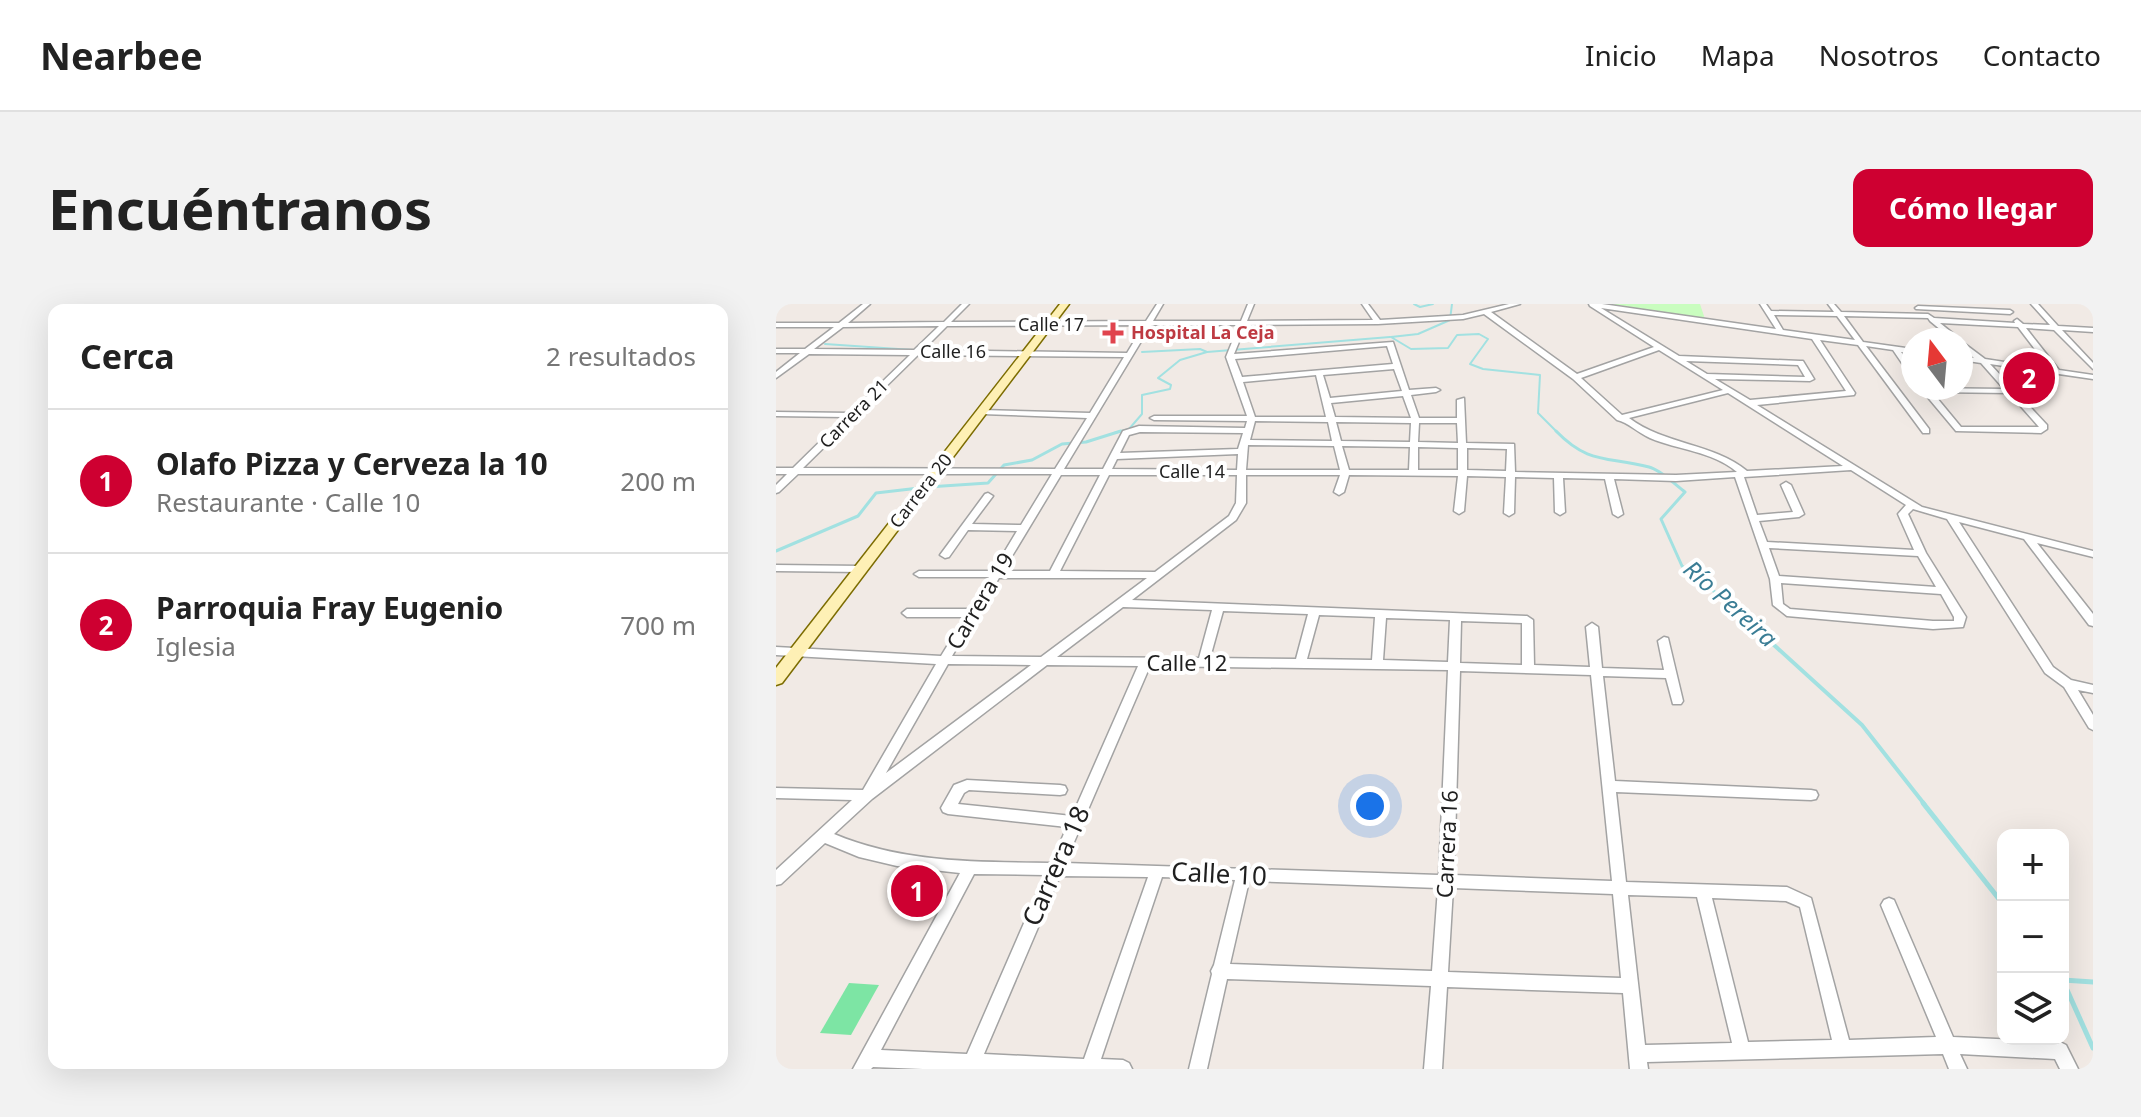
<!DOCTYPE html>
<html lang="es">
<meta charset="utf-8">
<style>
:root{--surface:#fff;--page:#f2f2f2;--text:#222;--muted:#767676;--line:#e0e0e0;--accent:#ce0031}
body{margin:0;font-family:"Noto Sans",sans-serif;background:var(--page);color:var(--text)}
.controls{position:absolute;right:24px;bottom:24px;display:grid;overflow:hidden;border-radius:16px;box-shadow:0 8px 32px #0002}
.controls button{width:72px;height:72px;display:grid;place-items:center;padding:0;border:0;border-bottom:2px solid var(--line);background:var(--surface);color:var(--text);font:40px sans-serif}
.compass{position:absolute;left:1125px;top:24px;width:72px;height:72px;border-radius:50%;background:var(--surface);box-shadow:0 8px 32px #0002;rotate:344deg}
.you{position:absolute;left:594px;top:502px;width:28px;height:28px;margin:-20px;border:6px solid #fff;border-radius:50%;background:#1a73e8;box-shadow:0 0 0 12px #1a73e833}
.badge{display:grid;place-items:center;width:52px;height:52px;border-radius:50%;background:var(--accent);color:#fff;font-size:26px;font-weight:700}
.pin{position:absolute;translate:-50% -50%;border:4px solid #fff;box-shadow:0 2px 8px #0006}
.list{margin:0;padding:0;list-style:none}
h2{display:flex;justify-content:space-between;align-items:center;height:104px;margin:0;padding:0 32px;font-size:34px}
h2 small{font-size:26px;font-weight:400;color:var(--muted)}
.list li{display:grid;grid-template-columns:52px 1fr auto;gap:24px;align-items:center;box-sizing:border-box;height:144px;padding:0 32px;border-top:2px solid var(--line)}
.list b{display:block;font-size:30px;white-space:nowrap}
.list p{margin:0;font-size:26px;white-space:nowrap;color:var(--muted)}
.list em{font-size:26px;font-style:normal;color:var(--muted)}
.icon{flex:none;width:44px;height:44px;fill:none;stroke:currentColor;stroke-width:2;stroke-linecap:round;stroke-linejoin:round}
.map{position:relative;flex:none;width:1317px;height:765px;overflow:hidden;border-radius:16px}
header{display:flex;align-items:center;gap:48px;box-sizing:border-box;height:112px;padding:0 40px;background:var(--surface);border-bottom:2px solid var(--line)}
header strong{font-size:38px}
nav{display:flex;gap:44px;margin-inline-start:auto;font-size:28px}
.intro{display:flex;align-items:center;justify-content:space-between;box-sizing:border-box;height:192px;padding:0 48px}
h1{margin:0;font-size:56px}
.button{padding:20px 36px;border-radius:16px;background:var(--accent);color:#fff;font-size:28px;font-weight:700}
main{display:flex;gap:48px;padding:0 48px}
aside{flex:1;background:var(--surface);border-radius:16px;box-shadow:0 8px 32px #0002}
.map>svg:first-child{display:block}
.park{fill:#c9fdbf}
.pitch{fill:#7de5a4}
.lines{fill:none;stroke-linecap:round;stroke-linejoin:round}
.stream-far3{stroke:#a2e1e1;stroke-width:2}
.stream-far2{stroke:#a2e1e1;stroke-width:3}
.stream-far1{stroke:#a2e1e1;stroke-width:4}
.stream{stroke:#a2e1e1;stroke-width:5}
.street-casing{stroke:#a3a3a3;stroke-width:3}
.secondary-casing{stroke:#7c6c00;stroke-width:3}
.street{fill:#fff;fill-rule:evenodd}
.secondary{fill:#fef0b5;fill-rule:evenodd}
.health-dot{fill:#e0444e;stroke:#fff;stroke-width:3}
.labels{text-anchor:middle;stroke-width:8;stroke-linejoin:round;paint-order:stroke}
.far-street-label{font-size:18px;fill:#1f1f1f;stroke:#fff}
.far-health-label{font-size:18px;font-weight:bold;fill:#be3a42;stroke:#fff;text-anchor:start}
.street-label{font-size:22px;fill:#1f1f1f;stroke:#fff}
.water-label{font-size:24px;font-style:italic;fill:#3a7d95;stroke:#fff}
.near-street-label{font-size:26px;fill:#1f1f1f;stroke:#fff}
</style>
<header>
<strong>Nearbee</strong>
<nav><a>Inicio</a><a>Mapa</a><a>Nosotros</a><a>Contacto</a></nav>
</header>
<div class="intro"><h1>Encuéntranos</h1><a class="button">Cómo llegar</a></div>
<main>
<aside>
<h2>Cerca<small>2 resultados</small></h2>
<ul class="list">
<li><span class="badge">1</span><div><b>Olafo Pizza y Cerveza la 10</b><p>Restaurante · Calle 10</p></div><em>200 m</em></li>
<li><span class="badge">2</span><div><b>Parroquia Fray Eugenio</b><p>Iglesia</p></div><em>700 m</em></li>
</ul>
</aside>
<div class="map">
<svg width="1317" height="765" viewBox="0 0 1317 765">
<rect width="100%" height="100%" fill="#f1eae5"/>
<!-- park -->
<path class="park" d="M834,0H924L929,15Z"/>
<!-- pitch -->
<path class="pitch" d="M73,679L103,681L75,731L44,729Z"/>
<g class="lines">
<!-- stream-far3 -->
<g class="stream-far3">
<path d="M638,0L644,3L657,0"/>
<path d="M676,0L674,16L642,30L615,33L635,45L672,44L681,31L703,30L712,35L694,60L707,65L764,71L762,109L782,129"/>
<path d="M49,40L137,46"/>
<path d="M366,48L424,45L431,48"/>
<path d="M338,129L353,125L366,110V91L394,85L395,81L382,74L404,56L431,48L614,33"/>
</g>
<!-- stream-far2 -->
<g class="stream-far2">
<path d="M780,127C813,161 831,152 873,163C885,166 898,180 909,188L885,215L906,262L945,293"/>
<path d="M152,183L212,179L228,161L256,156L286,140L310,138L345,127"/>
<path d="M0,247L82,212L100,189L143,184"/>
</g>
<!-- stream-far1 -->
<path class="stream-far1" d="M943,291L1086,421L1149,501"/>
<!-- stream -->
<g class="stream">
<path d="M1147,499L1227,600"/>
<path d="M1287,676L1317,678"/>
<path d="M1287,677L1317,744"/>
</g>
<defs>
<g id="street">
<path d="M0,0H7L0,5Z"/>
<path d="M87,0H94L72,19L168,18L186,0H193L175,18L370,17L381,0H387L377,17H465L472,0H478L471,17L597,16L586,0H592L604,16L687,11L733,0H744L715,8L801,70L878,43L814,2L813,0H826L1000,25L984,0H990L995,7L1058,8L1052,0H1058L1065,8L1152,10L1158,14L1239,19L1238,17L1241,15L1247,20L1274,21L1255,0H1262L1282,22L1317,24V28L1286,26L1317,59V65L1278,26L1250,24L1283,66L1317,71V75L1214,60L1271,121V125L1265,129L1180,127L1144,84L1228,85L1205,59L1185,56V52L1198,54L1185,43V37L1209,55L1274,65L1242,23L1164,19L1185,36H1177L1154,17L1152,14L1068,12L1087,38L1137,45V49L1125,48L1137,64V71H1134L1117,46L1090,42L1153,125V129H1147L1082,41L1044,36L1079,89L1078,91L981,101L1146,203L1317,247V253L1261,239L1317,310V322L1313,321L1248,235L1183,218L1277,363L1295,376L1317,381V389L1302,386L1317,411V426L1313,424L1288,383L1269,369L1171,215L1137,205L1132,210L1150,249L1190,313L1187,323L1157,325L1011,312L997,301L994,275L959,173L900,177L838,175L847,210L842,213L837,210L829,175L787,174L789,208L784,211L779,208L778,174L739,173L738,209L733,212L728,209L730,173L691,172L688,207L683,210L678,207L682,172L573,171L568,188L563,191L558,188L564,171H470V199L460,216L356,296L751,312L757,316L758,361L814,363L810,323L816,319L822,323L826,364L888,366L882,337L888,333L892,334L907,397L905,400H897L890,374L827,372L839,477L1035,486L1040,487L1042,491L1040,495L1035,496L840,488L850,578L1011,583L1035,594L1073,736L1160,733L1105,601L1108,596L1113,594L1118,596L1177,733L1284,738L1290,741L1302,765H1284L1279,755L1184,750L1191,765H1173L1167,750L871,758L872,765H854L847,689L671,683L666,765H648L655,682L451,675L431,765H413L436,670L435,667L438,661L459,576L386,573L325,755L347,756L353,759L356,765H147L97,763L95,765H77L184,569L121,562L83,553L49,539L5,580L0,581V566L76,496L0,494V484L87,486L160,360L0,351V343L165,352L189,313H131L126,309L131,305H193L213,273H143L138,270L143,267H217L241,227L192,226L173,253L169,254L164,251L209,190L212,189L217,192L196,220L245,221L276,170H22L3,188L0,189V181L11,170H0V164H17L69,113L0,112V108L74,109L134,51L33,50L0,74V68L24,49H0V45H29L58,23H0V19H63ZM825,4L1036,35L1070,87L974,96L939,75L1034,77L1038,75L1027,57H1024L903,52ZM708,10L797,75L841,116C852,118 862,129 874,134C902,146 936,147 961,168L900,171L739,168L738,140L690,139L688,94L681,96V114H643L635,91L660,88L664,86L660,84L633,86L617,38L458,50L470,21L602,20L687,15ZM998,11L1061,12L1079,36L1007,26ZM368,21L351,49L147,46L171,22ZM375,21H463L450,53L471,112H378L374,114L378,116L471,117L469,124L363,122L347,127L327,165H288ZM163,22L138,46L38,45L67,23ZM611,42L617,60L466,73L459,55ZM883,46L947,86L846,111L805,74ZM142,51L348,53L314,109L206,106L202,108L206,110L311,114L279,165L27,164ZM910,57L1022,61L1029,73L931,70ZM618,65L626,87L554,94L547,71ZM540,71L550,113H479L467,78ZM1156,88L1233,89L1263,123H1185ZM952,89L1067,162L971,167C937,139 889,141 853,114ZM627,92L635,114L559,113L555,99ZM479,117L552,118L556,137L474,136ZM560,118L635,119L634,138L565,137ZM643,119H681L682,139L642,138ZM364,128L467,129L462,145L344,149L353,131ZM472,141L558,142L564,166H470ZM566,142L634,143L633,166H573ZM642,143L682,144V166H642ZM691,144L731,145L730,167L691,166ZM462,150L461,166L336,165L341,155ZM1075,166L1130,201L1122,210L1138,246L991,238L983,217L1023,213L1028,210L1015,181L1010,178L1005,181L1017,208L981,211L968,173ZM285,171H324L274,267H227ZM333,171H461L460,199L453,212L379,268L284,267ZM993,244L1142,252L1160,283L1003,272ZM223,274H371L265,353L176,352ZM1005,279L1165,290L1178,313V317H1157L1014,305L1007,300ZM347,303L436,306L423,354L281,353ZM447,307L532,310L520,355L434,354ZM543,311L599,313L596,356L531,355ZM610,314L674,316L672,358L607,356ZM685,317L746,319V361L684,359ZM172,360L255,361L110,469ZM271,361L362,362L296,512L182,500L188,489L193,486L284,491L289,490L291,486L289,482L284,481L191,476L178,481L165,504L167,508L172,510L291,523L275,559C201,558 127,559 58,530L96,495ZM374,362L672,366L663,571L289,559ZM684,367L815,371L836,577L678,571ZM198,570L269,571L191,750L105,746ZM284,572L372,573L308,755L208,750ZM473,577L662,584L656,667L454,660ZM677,584L837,590L845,674L672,668ZM852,591L921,593L956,739L869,741ZM936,594L1010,597L1024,603L1056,736L972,738Z"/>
<path d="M1142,2L1234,6L1237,8L1234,10L1140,5L1139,4Z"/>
<path d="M0,261L86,262L91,265L86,268L0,267Z"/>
</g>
<path id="secondary" d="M284,0H293L6,379L0,381V364Z"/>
</defs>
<!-- street casing -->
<use href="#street" class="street-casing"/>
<!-- secondary casing -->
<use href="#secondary" class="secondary-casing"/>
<!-- street -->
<use href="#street" class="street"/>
<!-- secondary -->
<use href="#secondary" class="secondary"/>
</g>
<!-- markers -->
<path class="health-dot" d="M333 17h8v8h8v8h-8v8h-8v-8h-8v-8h8z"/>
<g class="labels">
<!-- far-street labels -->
<g class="far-street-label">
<text x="275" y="27">Calle 17</text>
<text x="177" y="54">Calle 16</text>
<text transform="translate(78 110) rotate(-45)" y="6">Carrera 21</text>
<text x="416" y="174">Calle 14</text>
<text transform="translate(145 187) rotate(-52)" y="6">Carrera 20</text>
</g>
<!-- far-health labels -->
<g class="far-health-label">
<text x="355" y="35">Hospital La Ceja</text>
</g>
<!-- street labels -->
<g class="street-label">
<text transform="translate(204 297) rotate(-59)" y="8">Carrera 19</text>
<text x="411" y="367">Calle 12</text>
<text transform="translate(671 540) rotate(-87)" y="8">Carrera 16</text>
</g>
<!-- water labels -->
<g class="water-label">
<text transform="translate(954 300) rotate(42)" y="8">Río Pereira</text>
</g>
<!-- near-street labels -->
<g class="near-street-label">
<text transform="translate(280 562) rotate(-66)" y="9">Carrera 18</text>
<text transform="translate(443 570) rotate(3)" y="9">Calle 10</text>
</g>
</g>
</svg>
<div class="controls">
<button>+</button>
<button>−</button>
<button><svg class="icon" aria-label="layers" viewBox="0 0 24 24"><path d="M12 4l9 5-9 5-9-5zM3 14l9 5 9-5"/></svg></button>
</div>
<svg class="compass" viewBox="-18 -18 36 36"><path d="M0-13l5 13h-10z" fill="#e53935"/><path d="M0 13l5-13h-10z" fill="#767676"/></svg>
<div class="you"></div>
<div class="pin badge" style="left:141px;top:587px">1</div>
<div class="pin badge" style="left:1253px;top:74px">2</div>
</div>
</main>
